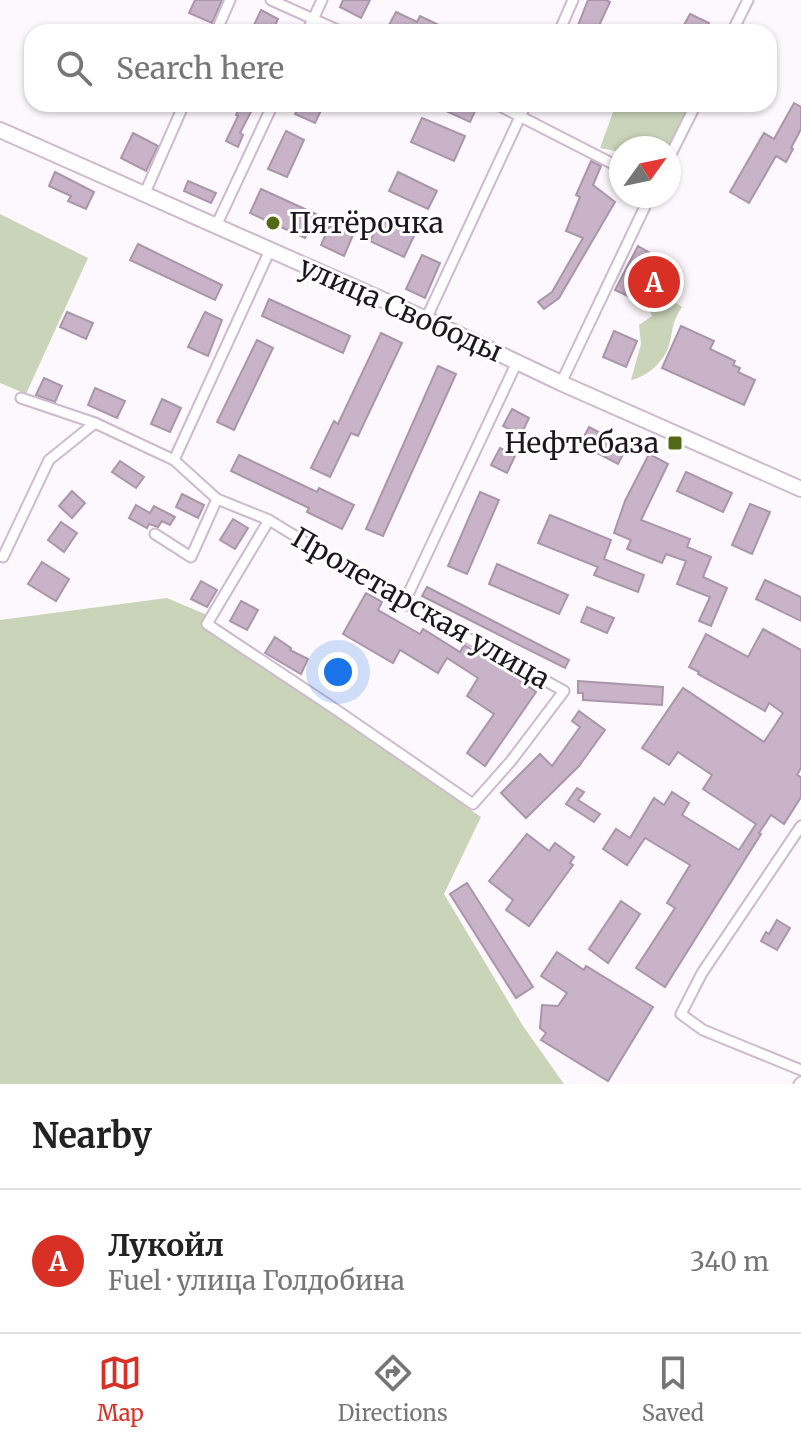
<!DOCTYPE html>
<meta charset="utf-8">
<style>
:root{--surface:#fff;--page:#f6f6f6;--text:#222;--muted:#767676;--line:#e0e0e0;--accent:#d93025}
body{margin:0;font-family:Merriweather,serif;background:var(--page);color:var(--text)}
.compass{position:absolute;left:609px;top:136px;width:72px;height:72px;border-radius:50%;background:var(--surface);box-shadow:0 2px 6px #0004;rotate:57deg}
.you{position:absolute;left:338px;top:672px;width:28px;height:28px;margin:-20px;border:6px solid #fff;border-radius:50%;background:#1a73e8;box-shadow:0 0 0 12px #1a73e833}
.badge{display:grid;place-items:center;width:52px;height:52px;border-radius:50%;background:var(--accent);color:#fff;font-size:26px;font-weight:700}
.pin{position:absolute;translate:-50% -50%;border:4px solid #fff;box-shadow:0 2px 8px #0006}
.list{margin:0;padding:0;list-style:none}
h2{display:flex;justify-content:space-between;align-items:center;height:104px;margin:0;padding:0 32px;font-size:34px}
h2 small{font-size:26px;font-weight:400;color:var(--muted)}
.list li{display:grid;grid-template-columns:52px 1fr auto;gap:24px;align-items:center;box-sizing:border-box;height:144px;padding:0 32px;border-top:2px solid var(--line)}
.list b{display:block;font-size:30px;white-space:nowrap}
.list p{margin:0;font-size:26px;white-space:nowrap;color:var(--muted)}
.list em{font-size:26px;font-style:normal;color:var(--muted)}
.icon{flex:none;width:44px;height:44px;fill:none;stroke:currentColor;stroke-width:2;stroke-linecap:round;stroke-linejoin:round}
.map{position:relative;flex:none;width:801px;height:1084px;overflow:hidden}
.search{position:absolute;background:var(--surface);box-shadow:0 2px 6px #0004;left:24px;right:24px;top:24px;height:88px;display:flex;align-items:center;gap:20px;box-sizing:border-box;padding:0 28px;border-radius:24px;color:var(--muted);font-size:30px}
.sheet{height:248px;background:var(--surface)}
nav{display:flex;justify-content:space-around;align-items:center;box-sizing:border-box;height:112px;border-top:2px solid var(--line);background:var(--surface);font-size:22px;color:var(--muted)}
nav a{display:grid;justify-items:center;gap:4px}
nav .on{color:var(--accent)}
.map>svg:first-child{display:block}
.green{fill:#cad4b9}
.building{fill:#c8b3c8;stroke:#aa96aa;stroke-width:2}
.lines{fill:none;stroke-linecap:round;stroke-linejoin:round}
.street-casing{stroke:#ceb9ce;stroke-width:13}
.secondary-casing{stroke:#ceb9ce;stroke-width:18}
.street{stroke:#fff;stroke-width:9}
.secondary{stroke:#fff;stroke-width:14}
.poi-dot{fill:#546916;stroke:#fff;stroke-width:3}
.labels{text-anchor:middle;stroke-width:6;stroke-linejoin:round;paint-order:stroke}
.poi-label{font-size:28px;fill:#1d161d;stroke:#fff;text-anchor:start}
.street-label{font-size:28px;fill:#1d161d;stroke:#fff}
</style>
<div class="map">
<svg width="801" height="1084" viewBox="0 0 801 1084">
<rect width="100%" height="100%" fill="#fdf8fd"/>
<!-- green -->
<g class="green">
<path d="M616,104H691C683,119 677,134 668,148H621V152L600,148Z"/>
<path d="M0,214L88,258L26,394L0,383Z"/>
<path d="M661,293L682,307C671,324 674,328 669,345C665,361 647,377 631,380L641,344L639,325L652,316L646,301L654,294Z"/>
<path d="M167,598L207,615L206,629L332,714L481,817L444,894L523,1026L564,1084H0V620Z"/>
</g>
<!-- building -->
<g class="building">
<path d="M195,0H222L212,23L189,13Z"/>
<path d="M343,0H370L361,18L340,7Z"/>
<path d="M588,0H606L610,2L596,32H585L577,28Z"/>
<path d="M261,10L278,19L272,32H264L253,27Z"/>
<path d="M396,12L417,22L420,16L441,26L438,32H414L405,28L403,32L389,25Z"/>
<path d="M690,14L709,23L705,32H680Z"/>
<path d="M794,103L801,107V129L791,148L793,149L786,162L776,156L749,203L730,192L764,133L774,139Z"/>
<path d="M241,104H255L240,133L243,135L238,147L226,141L238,116L236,115Z"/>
<path d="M300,104H324L315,123L295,114Z"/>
<path d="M431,104H466L476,109L470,122Z"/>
<path d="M422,118L465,136L454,161L411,142Z"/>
<path d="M286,131L304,140L287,177L268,169Z"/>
<path d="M133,133L158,146L146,171L121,158Z"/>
<path d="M591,161L601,166L593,185L615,202L559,298L544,309L538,302L552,292L583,238L566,231L580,197L576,195Z"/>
<path d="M55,172L94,192L86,209L68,201L71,196L49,186Z"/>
<path d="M398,172L437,191L428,209L389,191Z"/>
<path d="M188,181L216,193L211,203L184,191Z"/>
<path d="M261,189L316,214L305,238L250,213Z"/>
<path d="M381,220L414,236L404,257L370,241Z"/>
<path d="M330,225L353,235L344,256L321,245Z"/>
<path d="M138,244L222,285L215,300L130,260Z"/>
<path d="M638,246L652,254L647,262L667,272L659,289L639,279L630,297L615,290Z"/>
<path d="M422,255L440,263L425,298L406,289Z"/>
<path d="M269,299L350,336L343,353L262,316Z"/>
<path d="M67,312L93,323L86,339L60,327Z"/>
<path d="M205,312L222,320L208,356L188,347Z"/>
<path d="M681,326L714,341L710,349L735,361L733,365L740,368L738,372L755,380L744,405L662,368Z"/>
<path d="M614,331L637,341L626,367L603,357Z"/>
<path d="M381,333L402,343L358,436L351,433L330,477L311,468L334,421L338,424Z"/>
<path d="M257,340L273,348L234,430L217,422Z"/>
<path d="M438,366L456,374L383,536L366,529Z"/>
<path d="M44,378L62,386L55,402L36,395Z"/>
<path d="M95,388L125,401L117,418L88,405Z"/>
<path d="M162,399L181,408L170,432L151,424Z"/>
<path d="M512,409L529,418L521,435L503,426Z"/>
<path d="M589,427L627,447L618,464L580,444Z"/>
<path d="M500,448L515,456L507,473L491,465Z"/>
<path d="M649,454L668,464L641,520L690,539L687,547L711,557L703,577L727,588L711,626L699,621L710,597L677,584L686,561L666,554L662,563L627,549L631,540L614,533L625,501Z"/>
<path d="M239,455L317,492L319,488L354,505L342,529L307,512L309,508L231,471Z"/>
<path d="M120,461L144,477L136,488L112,472Z"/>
<path d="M686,472L732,493L723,512L677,491Z"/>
<path d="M72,491L85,503L72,518L59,506Z"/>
<path d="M480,492L499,500L467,574L448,566Z"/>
<path d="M182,494L204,505L198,518L176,507Z"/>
<path d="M750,504L770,512L752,554L732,545Z"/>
<path d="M136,505L150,513L154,506L175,517L170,525L162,521L158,527L149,524L147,528L129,518Z"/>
<path d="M550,515L611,540L604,559L644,575L638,592L594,575L598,567L538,543Z"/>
<path d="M233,519L248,528L235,549L220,540Z"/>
<path d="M61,522L77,533L64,552L48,540Z"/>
<path d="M42,562L69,579L56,601L28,584Z"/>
<path d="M497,564L568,595L559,614L489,584Z"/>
<path d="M765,580L801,597V621L756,599Z"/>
<path d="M201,581L217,590L207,607L191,599Z"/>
<path d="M427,587L569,660L565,668L422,596Z"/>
<path d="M366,593L382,602L378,610L420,634L423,629L460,652L464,645L512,674L536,692L485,766L467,753L494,714L467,696L478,678L447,658L438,673L400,650L393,663L343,634Z"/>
<path d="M241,601L258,610L247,630L230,621Z"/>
<path d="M587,607L614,618L607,633L581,622Z"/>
<path d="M763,629L801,650V768L797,775L801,777V797L784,824L771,815L759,833L761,834L665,987L636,968L675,908L667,903L690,865L645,838L627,865L603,849L616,829L630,838L654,798L664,805L672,792L689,803L682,815L739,850L756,824L703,789L712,775L678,752L669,765L642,748L683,688L764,742L783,713L769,703L765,711L698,674L699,672L689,667L706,634L748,657Z"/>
<path d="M275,637L291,648L290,650L308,659L301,674L265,653Z"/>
<path d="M578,681L663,687L662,705L583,700V693H578Z"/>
<path d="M579,711L605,730L579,766L526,818L501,793L540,754L552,766L580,727L572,721Z"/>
<path d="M577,788L584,792L578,800L600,814L594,822L566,804Z"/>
<path d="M527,834L549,851L555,843L574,857L570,863L573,865L529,926L506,910L513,900L489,881Z"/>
<path d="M467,883L533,987L516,998L450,894Z"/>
<path d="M621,901L640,914L608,963L589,949Z"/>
<path d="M777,920L790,928L777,950L761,941L766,932L769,934Z"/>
<path d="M557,952L584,970L586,966L653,1007L608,1081L541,1040L546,1033L540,1028L542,1005L558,1006L567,993L541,976Z"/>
</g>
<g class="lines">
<defs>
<g id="street">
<path d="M271,0L342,32"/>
<path d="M216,32L230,0"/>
<path d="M307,32L322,0"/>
<path d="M559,32L573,0"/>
<path d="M732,32L748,0"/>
<path d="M496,104L621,168"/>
<path d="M669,158L696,104"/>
<path d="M144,195L184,104"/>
<path d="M216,226L273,104"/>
<path d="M426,319L526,104"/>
<path d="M561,383L650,196"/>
<path d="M21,398L95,423L174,460L217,499L269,520L404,603L564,691L511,761L473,804L335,709L207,624L269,520"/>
<path d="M174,460L270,250"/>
<path d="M155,534L191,557L217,499"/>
<path d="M3,557L49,460L95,423"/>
<path d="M404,603L517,362"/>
<path d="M801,826L702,973L681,1014L703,1030L801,1070"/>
<path d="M799,1084L801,1082"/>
</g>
<path id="secondary" d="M0,130L426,319L561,383L801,489"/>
</defs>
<!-- street casing -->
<use href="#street" class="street-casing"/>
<!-- secondary casing -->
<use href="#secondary" class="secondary-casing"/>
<!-- street -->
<use href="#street" class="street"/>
<!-- secondary -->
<use href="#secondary" class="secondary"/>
</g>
<!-- markers -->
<g class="poi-dot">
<circle cx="273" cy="223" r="8"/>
<rect x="667" y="435" width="16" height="16" rx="4"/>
</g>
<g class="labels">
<!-- poi labels -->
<g class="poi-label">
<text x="289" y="233">Пятёрочка</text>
<text x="659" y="453" text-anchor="end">Нефтебаза</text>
</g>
<!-- street labels -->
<g class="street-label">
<text transform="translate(401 309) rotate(24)" y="10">улица Свободы</text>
<text transform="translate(421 608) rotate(30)" y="10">Пролетарская улица</text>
</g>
</g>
</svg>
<svg class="compass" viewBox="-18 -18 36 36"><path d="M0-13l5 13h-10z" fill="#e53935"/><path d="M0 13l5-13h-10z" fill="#767676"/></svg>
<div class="you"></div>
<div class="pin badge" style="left:654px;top:282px">A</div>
<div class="search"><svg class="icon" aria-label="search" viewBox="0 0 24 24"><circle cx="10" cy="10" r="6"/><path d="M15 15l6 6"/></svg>Search here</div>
</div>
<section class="sheet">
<h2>Nearby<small></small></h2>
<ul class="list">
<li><span class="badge">A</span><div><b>Лукойл</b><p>Fuel · улица Голдобина</p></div><em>340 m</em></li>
</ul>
</section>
<nav>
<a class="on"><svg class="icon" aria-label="map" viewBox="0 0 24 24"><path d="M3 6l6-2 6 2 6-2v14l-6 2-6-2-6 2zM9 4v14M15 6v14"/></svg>Map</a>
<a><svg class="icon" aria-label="directions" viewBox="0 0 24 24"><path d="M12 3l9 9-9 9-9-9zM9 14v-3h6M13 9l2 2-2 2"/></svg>Directions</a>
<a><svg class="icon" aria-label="saved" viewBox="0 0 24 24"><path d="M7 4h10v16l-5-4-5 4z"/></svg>Saved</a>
</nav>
